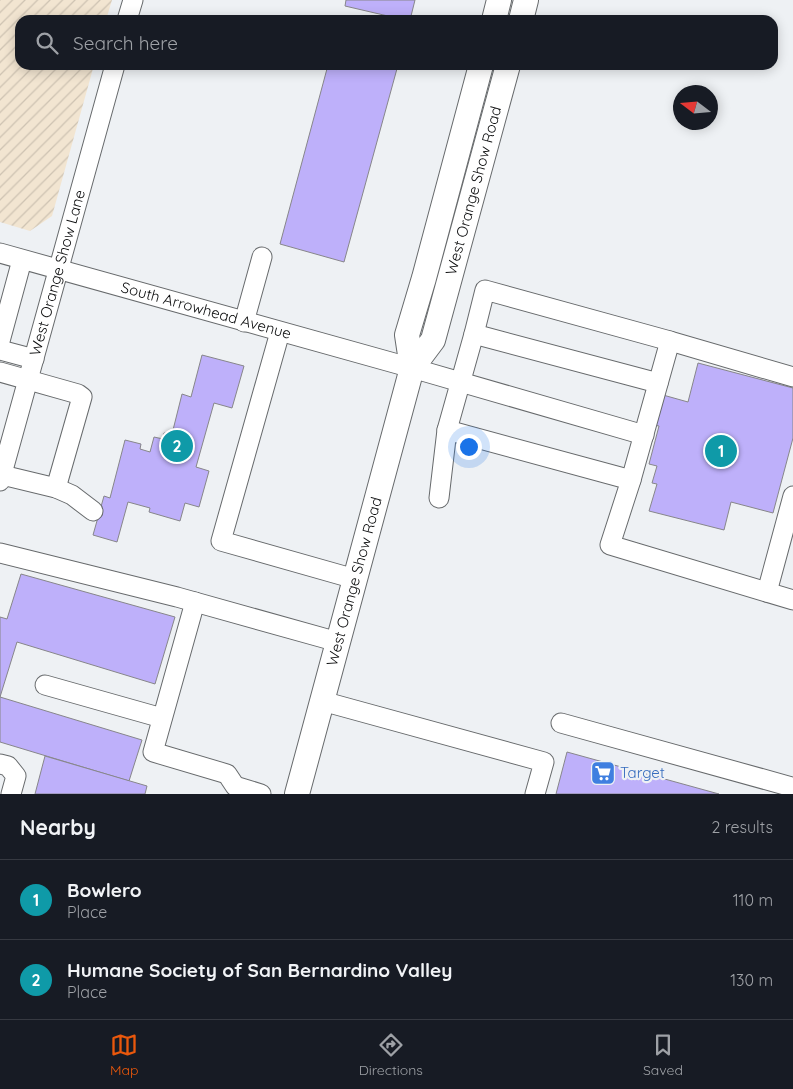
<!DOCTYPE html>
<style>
:root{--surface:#171b24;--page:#242831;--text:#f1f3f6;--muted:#9ea1a6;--line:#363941;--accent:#ea580c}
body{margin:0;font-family:Quicksand,sans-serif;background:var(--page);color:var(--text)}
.compass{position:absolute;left:673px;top:85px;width:45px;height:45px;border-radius:50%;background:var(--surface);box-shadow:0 2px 12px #0003;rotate:286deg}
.you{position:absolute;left:468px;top:446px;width:18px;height:18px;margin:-12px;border:4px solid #fff;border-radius:50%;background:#1a73e8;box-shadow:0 0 0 8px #1a73e833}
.badge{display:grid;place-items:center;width:32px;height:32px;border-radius:50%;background:var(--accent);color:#fff;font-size:16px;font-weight:700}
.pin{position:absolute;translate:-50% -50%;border:2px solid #fff;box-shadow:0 1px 5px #0006}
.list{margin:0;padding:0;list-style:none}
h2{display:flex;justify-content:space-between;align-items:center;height:65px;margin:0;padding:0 20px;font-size:21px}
h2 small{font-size:16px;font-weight:400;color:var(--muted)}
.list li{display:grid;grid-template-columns:32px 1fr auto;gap:15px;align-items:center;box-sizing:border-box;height:80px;padding:0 20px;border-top:1px solid var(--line)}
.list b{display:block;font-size:19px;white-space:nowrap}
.list p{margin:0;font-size:16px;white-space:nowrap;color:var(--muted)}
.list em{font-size:16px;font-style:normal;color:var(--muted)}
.icon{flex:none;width:28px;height:28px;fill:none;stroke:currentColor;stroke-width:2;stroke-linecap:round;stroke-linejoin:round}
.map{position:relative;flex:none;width:793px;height:794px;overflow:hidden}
.search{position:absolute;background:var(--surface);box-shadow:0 2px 12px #0003;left:15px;right:15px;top:15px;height:55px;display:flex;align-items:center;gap:12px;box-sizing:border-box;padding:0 18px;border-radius:15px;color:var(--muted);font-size:19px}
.sheet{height:225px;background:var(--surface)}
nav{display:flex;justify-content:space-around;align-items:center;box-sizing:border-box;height:70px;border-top:1px solid var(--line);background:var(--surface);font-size:14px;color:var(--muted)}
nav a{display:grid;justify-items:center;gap:2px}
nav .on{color:var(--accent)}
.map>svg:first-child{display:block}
.industrial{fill:url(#industrial-furrows)}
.building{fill:#beb0fa;stroke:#87868a}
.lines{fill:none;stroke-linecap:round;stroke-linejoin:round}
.minor-casing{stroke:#676a6c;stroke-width:21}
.major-casing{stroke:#676a6c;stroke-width:26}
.minor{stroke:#fff;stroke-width:19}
.major{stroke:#fff;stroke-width:24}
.labels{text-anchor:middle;stroke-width:4.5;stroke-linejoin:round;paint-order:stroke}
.street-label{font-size:15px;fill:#0a0b0c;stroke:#eef1f4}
.shop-label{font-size:15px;fill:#366cbe;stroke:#eef1f4;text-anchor:start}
</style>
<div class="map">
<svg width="793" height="794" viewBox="0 0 793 794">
<defs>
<pattern id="industrial-furrows" width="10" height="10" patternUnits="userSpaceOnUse" patternTransform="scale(1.25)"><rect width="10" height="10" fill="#f2e5d1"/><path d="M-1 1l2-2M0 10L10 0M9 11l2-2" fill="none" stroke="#cec3b2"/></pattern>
</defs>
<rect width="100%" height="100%" fill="#eef1f4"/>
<!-- industrial -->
<path class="industrial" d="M0,0H112L106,20H20V65H94L52,216L30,231L0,222Z"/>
<!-- building -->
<g class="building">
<path d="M346,0H415L410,20H405L345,6Z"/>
<path d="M328,65H398L344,262L280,244Z"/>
<path d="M202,355L244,366L232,408L214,403L196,467L209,471L199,507L185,503L180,521L149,512L150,508L128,502L117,542L93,535L104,496L110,498L125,440L141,444L140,449L150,452L154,437L163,439L164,433L172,434L182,394L191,397Z"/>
<path d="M698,363L793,388V438L773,513L731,502L724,530L649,511L657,484L652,483L657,466L649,464L659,426L654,425L663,395L688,402Z"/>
<path d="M21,574L175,617L155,684L17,642L0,697L142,740L129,781L0,742V617L7,619Z"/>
<path d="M567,752L719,794H556Z"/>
<path d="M45,756L147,786L145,794H35Z"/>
</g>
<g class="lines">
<defs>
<g id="minor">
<path d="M127,20L133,0"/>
<path id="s1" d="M0,253L412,368L644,435"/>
<path d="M244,322L262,257"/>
<path d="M280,332L221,541L355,579"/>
<path d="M474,334L658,383"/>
<path d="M0,341L22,260"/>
<path d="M670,341L793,377"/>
<path d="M0,350L34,359"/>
<path d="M0,372L78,394L82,397L56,488"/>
<path d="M447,430L631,480"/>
<path d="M2,475L56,488L72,495L93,511"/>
<path id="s2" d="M0,481L115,65"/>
<path d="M439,498L447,430L474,334L485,290L670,341L631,480L610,545L793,600"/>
<path d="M0,553L177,597L338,642"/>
<path d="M767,592L793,496"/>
<path d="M195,602L153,752L227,774L235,786L261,794"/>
<path d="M45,685L162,718"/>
<path d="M322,701L544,762L535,794"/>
<path d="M561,723L792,787"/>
<path d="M0,764L8,766L16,776L11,794"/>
</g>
<g id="major">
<path d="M494,20L499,0"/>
<path d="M521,20L526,0"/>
<path d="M412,368L407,335L424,278L481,65"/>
<path id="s3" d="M297,794L412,368L433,340L508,65"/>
</g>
</defs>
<!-- minor casing -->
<use href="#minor" class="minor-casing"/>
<!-- major casing -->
<use href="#major" class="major-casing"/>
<!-- minor -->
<use href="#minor" class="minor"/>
<!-- major -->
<use href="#major" class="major"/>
</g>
<!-- icons -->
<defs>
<symbol id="supermarket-square" viewBox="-11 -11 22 22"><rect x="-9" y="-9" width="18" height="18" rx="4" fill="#3f7fe0" stroke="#eef1f4"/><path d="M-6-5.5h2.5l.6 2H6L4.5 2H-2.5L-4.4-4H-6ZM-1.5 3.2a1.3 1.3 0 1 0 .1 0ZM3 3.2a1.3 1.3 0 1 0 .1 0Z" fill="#fff"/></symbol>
</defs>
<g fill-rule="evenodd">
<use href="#supermarket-square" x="589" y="759" width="28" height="28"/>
</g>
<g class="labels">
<!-- street labels -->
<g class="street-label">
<text dy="5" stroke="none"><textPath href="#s3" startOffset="631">West Orange Show Road</textPath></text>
<text dy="5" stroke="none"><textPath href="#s2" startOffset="216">West Orange Show Lane</textPath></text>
<text dy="5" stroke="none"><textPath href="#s1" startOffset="214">South Arrowhead Avenue</textPath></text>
<text dy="5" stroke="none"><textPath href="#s3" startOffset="220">West Orange Show Road</textPath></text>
</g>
<!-- shop labels -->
<g class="shop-label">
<text x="620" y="778">Target</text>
</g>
</g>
</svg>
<svg class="compass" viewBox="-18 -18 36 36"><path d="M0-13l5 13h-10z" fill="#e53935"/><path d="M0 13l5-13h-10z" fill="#9ea1a6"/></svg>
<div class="you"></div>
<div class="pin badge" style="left:721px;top:451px;background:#0f9aa8">1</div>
<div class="pin badge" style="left:177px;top:446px;background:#0f9aa8">2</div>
<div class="search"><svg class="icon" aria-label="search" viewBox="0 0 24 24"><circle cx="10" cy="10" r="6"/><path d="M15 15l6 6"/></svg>Search here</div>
</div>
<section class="sheet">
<h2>Nearby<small>2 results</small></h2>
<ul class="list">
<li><span class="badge" style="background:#0f9aa8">1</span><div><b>Bowlero</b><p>Place</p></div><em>110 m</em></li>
<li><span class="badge" style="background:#0f9aa8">2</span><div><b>Humane Society of San Bernardino Valley</b><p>Place</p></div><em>130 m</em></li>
</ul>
</section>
<nav>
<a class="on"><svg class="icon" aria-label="map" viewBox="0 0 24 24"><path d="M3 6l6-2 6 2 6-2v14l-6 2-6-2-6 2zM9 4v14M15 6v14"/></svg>Map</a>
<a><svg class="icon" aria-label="directions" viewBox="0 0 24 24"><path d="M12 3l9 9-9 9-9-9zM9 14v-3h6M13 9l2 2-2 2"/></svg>Directions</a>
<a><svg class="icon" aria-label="saved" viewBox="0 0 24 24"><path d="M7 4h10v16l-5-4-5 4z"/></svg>Saved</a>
</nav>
